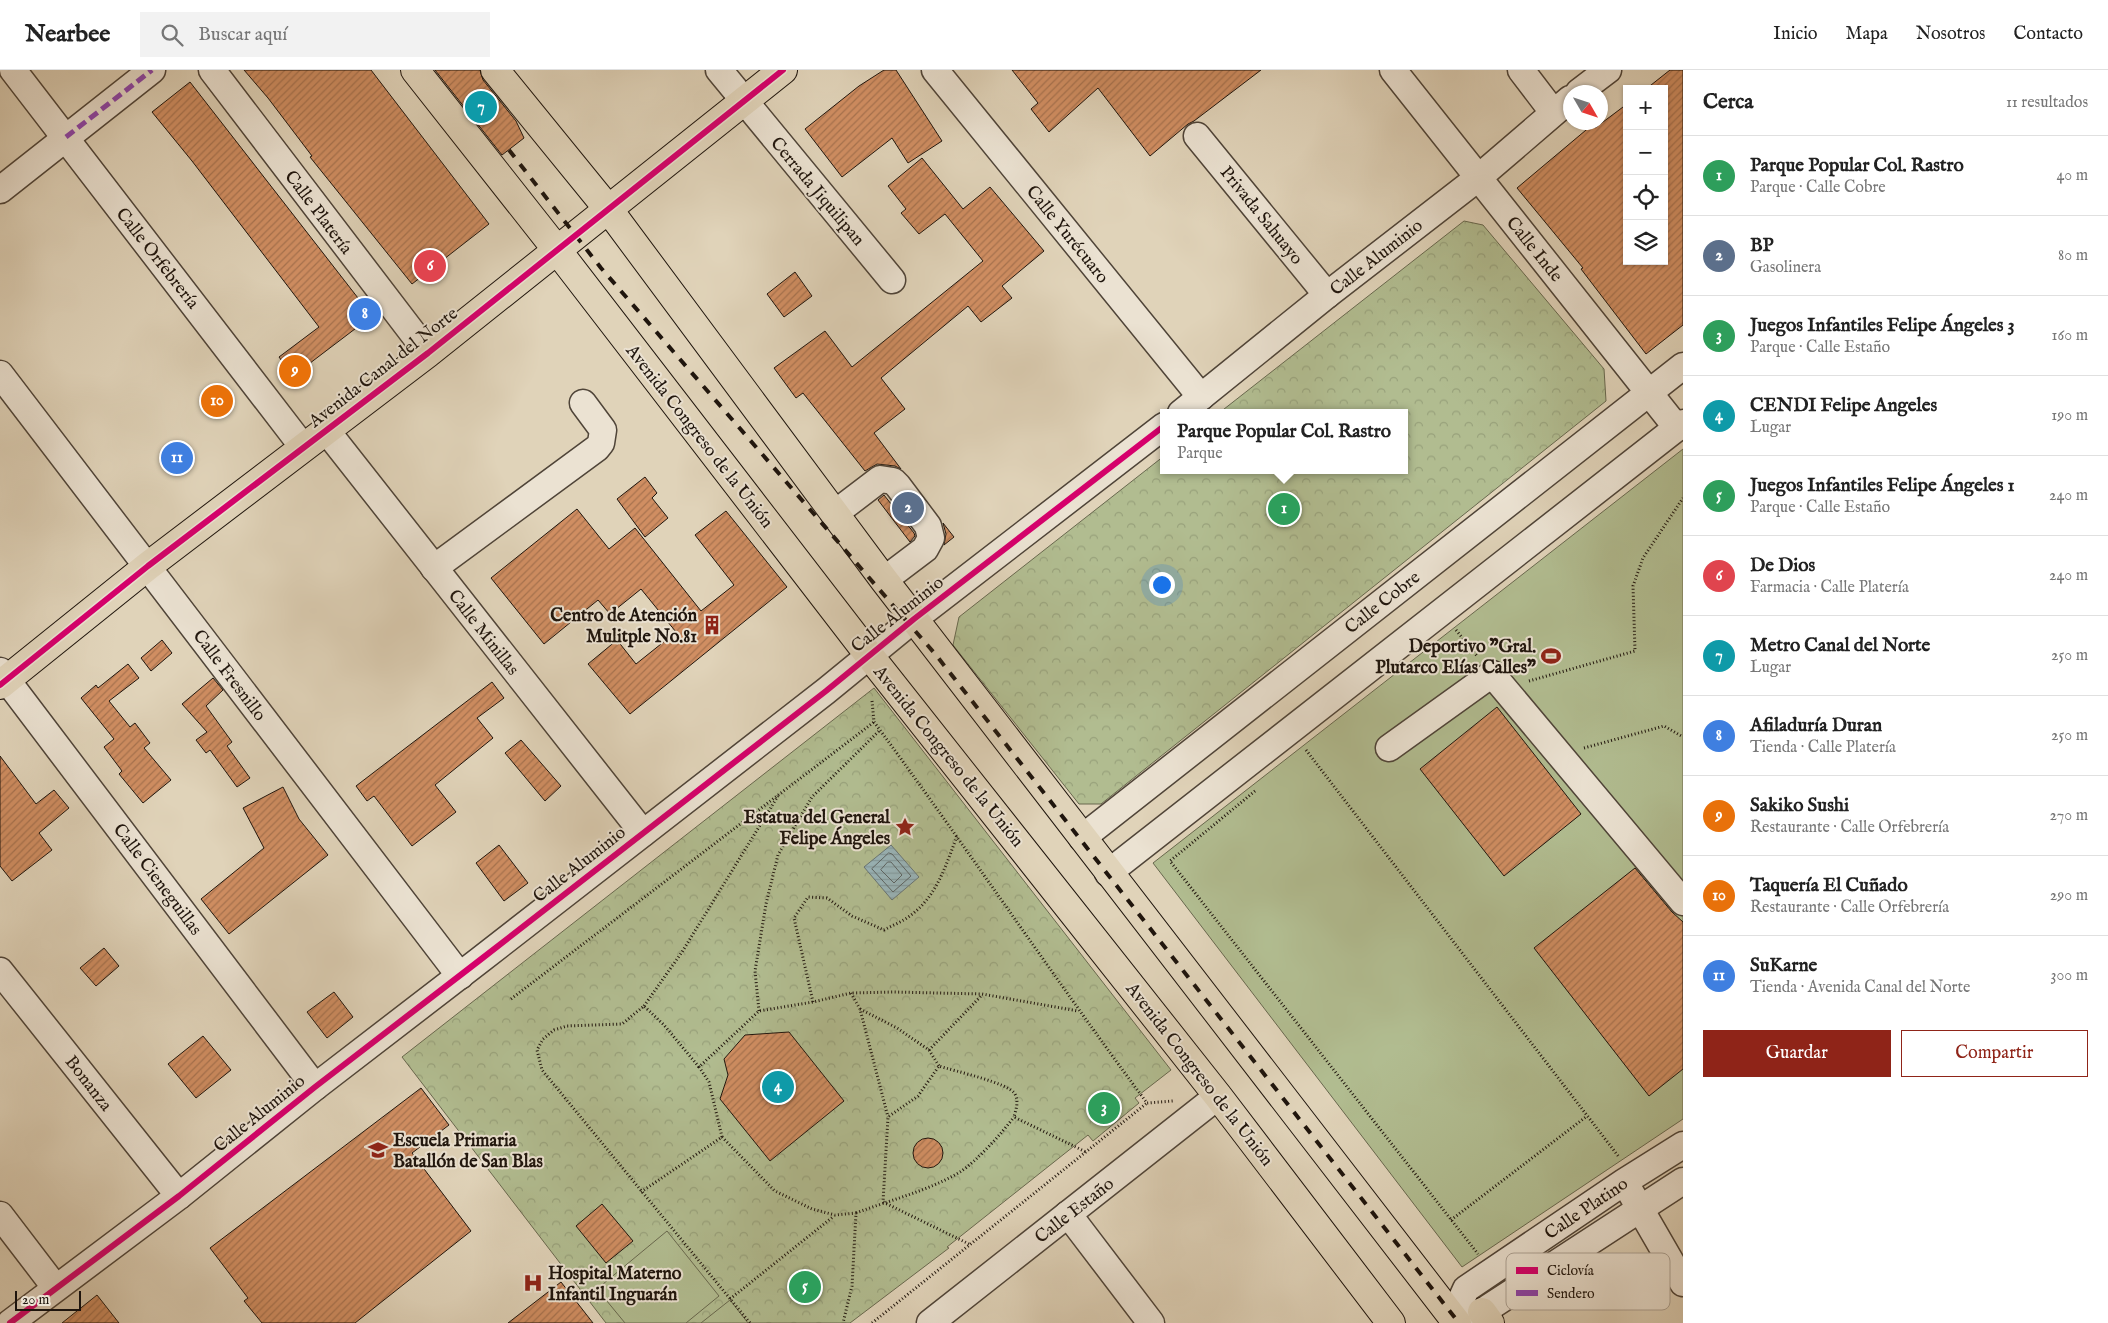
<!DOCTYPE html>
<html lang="es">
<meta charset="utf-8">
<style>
:root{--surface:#fff;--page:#f2f2f2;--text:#222;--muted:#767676;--line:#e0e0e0;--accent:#8f2418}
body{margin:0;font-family:"IM FELL English",serif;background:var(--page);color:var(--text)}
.controls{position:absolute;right:15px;top:15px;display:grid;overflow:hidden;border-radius:0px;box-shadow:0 1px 4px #0004}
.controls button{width:45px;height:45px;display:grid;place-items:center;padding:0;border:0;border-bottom:1px solid var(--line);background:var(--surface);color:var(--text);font:25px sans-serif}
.compass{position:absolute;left:1563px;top:15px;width:45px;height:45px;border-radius:50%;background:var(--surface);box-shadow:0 1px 4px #0004;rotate:129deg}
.scale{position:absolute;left:15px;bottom:12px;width:66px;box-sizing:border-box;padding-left:5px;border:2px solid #1f150d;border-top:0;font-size:14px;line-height:18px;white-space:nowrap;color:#1f150d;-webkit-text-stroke:4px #ebe2d2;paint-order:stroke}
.you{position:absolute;left:1161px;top:514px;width:18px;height:18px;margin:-12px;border:4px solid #fff;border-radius:50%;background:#1a73e8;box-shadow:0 0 0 8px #1a73e833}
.badge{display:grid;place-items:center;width:32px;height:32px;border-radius:50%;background:var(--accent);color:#fff;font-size:16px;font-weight:700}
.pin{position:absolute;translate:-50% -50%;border:2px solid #fff;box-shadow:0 1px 5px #0006}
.popup{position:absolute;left:1160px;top:339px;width:248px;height:65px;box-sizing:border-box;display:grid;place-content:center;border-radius:0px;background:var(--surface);filter:drop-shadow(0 1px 4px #0005);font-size:16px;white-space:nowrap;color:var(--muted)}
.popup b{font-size:19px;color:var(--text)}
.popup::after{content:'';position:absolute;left:50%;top:100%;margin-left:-10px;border:10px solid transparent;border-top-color:var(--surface)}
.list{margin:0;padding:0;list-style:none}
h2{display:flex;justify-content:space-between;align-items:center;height:65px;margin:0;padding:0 20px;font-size:21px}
h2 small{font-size:16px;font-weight:400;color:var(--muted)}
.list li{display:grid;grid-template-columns:32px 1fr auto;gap:15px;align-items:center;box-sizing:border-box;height:80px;padding:0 20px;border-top:1px solid var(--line)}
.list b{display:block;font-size:19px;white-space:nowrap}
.list p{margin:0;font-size:16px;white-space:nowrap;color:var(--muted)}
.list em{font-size:16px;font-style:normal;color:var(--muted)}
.actions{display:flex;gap:10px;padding:15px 20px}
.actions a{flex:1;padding:11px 0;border:1px solid var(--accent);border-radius:0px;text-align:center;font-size:18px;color:var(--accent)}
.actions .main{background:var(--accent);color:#fff}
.icon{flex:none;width:28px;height:28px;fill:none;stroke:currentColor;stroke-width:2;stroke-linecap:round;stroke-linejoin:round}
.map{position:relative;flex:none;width:1683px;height:1253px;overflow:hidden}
header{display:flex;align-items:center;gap:30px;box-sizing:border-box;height:70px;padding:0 25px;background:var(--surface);border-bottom:1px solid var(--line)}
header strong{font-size:24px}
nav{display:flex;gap:28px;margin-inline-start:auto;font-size:18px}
.search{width:350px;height:45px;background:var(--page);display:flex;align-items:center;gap:12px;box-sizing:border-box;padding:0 18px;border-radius:0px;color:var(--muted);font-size:19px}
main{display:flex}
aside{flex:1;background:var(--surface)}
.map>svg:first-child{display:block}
.park{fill:url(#park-crowns);stroke:#68684e}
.pitch{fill:#b1bc90;stroke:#68684e}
.water{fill:url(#water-rules);stroke:#687575}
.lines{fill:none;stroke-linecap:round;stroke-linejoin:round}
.shore{stroke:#5c6564;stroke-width:1}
.building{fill:url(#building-hatch);stroke:#1f150d}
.minor-casing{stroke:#4f4438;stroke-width:29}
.major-casing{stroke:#1f150d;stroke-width:30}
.path{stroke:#1f150d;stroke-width:3;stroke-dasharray:1 2.5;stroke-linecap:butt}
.minor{stroke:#ebe2d2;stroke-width:26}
.major{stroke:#e0d3b9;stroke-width:28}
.rail{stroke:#1f150d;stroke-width:4;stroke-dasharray:9 9;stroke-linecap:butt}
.quiet{stroke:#8e44ad;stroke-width:5;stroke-dasharray:10 5;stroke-linecap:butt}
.cycleway-casing{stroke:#ebe2d2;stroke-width:9}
.cycleway{stroke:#d6006c;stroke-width:6}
.labels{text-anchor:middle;stroke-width:4;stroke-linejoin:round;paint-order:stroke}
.street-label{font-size:18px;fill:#1f150d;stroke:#ebe2d2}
.poi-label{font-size:18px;font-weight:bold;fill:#1f150d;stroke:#ebe2d2;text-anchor:end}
.key{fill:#ebe2d2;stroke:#aea497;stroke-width:1}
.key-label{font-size:14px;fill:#1f150d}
</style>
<header>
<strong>Nearbee</strong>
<div class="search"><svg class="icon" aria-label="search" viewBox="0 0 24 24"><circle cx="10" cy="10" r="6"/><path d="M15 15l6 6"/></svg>Buscar aquí</div>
<nav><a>Inicio</a><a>Mapa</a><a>Nosotros</a><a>Contacto</a></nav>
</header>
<main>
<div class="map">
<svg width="1683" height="1253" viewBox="0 0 1683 1253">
<defs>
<pattern id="park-crowns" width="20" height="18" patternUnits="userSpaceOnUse" patternTransform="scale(1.25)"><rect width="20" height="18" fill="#b1bc90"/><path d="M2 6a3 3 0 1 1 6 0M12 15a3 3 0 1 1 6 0" fill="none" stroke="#98a17b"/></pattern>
<pattern id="water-rules" width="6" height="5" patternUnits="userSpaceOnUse" patternTransform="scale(1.25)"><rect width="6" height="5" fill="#99b5ba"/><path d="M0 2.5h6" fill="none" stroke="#839b9f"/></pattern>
<pattern id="building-hatch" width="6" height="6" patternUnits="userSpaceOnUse" patternTransform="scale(1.25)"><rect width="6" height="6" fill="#d08e62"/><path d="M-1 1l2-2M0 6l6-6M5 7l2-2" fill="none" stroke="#a8734f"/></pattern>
</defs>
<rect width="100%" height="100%" fill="#e0d3b9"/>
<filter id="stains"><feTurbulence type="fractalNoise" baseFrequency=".004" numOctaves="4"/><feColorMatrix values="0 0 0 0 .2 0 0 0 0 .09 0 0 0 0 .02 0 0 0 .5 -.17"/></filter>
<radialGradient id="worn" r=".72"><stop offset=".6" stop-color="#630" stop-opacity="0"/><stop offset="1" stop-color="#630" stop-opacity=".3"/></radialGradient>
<!-- park -->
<g class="park">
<path d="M1464,151L1483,155L1604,299L1606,331L1101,734H1079L953,575L959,547L1164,386V400H1404V343H1219Z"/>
<path d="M874,618L1171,1000L1135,1028L1139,1033L1093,1071L1088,1065L947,1177L949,1178L850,1253H606L402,987Z"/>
</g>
<!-- pitch -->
<g class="pitch">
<path d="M1683,379V1049L1462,1197L1153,793Z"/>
<path d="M667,1161L719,1226L686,1253H625L597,1219Z"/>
<path d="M730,1230L748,1253H701Z"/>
</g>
<!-- water -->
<path class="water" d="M891,775L919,807L892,830L864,797Z"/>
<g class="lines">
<!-- shore -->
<g class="shore">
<path d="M889,783L892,784L911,806L893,822L872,799Z"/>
<path d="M888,792H891L902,805L894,813L881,800Z"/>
</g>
</g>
<!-- building -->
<g class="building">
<path d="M244,0H371L489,154L412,214L310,87L312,86L268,28Z"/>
<path d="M435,0H480L483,10L516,51L524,68L502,85Z"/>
<path d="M884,0H896L942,71L908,93L892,68L842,107L805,59L859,16Z"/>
<path d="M1012,0H1261L1194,51L1188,54L1150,86L1098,18L1049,62L1031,39L1038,33Z"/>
<path d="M1670,0H1683V255L1646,284L1581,199L1583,198L1517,118L1592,55L1595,58L1627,34V191H1664V19H1646Z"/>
<path d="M190,12L372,246L293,306L279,287L319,257L192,91L152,42Z"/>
<path d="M922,88L963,139L990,117L1044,181L1002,216L1012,228L981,252L968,236L881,308L905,339L874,363L901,399L895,396L877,394L865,401L803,323L796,328L774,298L825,261L852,297L983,191L945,144L919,164L901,143L906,139L888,116Z"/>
<path d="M795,202L812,226L784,247L767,224Z"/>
<path d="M645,407L657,423L652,428L668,448L645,467L617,429Z"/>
<path d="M884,425L914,463L915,466L910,472L878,430Z"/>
<path d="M577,439L609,479L635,458L701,541L734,515L695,465L726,441L787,517L630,644L588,594L617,570L636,594L676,562L641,519L610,544L598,530L544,574L491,508Z"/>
<path d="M943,453L954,467L944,475L946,464Z"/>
<path d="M162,570L172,583L151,601L141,588Z"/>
<path d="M128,594L139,608L109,631L130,657L135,653L150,673L144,678L171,710L143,733L119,704L122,701L104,677L114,669L81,628L96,615L98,618Z"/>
<path d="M213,608L223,620L206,636L232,672L227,676L250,708L237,717L210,680L206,683L196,670L207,662L182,634Z"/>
<path d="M492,612L504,628L477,648L493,668L435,715L456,742L412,776L374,726L367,731L356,716Z"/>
<path d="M1497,637L1581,744L1504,806L1420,699Z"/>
<path d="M521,670L561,716L545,731L505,683Z"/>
<path d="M0,686L36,734L54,720L69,738L39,763L52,780L12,811L0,796Z"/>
<path d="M283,717L299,749L328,785L229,864L201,829L264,778L243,738Z"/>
<path d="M499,775L528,813L504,831L476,793Z"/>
<path d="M1635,798L1672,842L1683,852V999L1649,1026L1534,878Z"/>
<path d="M104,878L119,896L96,916L80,898Z"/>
<path d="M334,922L353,947L327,968L307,942Z"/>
<path d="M789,962L844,1031L770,1091L720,1029L728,1005L724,989L745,965Z"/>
<path d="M203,966L231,1000L196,1028L168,994Z"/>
<path d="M421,1018L449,1055L412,1083L471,1161L355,1253H262L244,1231L248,1228L210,1178Z"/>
<circle cx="928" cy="1083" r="15"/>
<path d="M602,1134L633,1171L606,1193L576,1156Z"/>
<path d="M561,1212L593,1253H508Z"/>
<path d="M97,1225L119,1253H62Z"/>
</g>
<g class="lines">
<defs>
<g id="minor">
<path d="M13,0L303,377"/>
<path d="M212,0L428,283"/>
<path d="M719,0L892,210"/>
<path d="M935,0L1201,327"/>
<path d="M1393,0L1677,358"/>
<path d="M1521,0L1553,42"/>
<path d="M1579,22L1608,0"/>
<path d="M1197,66L1327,225"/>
<path d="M0,120L152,0"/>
<path d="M0,304L460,906"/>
<path d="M1181,343L1327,225L1478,108L1570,29"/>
<path d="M326,360L643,763"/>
<path d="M834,444L880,409L893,411L898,416L928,456L931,468L925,479L884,510"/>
<path d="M434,498L597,378L601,373L603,360L583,333"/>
<path d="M0,601L315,1017"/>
<path d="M1389,678L1492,604L1683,832"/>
<path d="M1082,768L1683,296"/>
<path d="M1108,803L1683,353"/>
<path d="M0,901L179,1126"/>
<path d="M1631,1123L1683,1213"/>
<path d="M1068,1144L1151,1253"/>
<path d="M0,1145L55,1217"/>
<path d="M1461,1247L1482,1242L1683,1111"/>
<path d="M1453,1248L1466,1219L1624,1112L1683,1075"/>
<path d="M10,1253L179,1126L315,1017L480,890L826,621L914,549L1164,356"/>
<path d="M930,1253L1218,1026"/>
</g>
<g id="major">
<path d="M415,0L557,180L869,585L1218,1026L1391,1253"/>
<path d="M495,0L609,140L884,510L1457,1253"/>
<path d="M0,615L148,496L428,283L783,0"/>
<path d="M1482,1242L1490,1253"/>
</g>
</defs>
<!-- minor casing -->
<use href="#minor" class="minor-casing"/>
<!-- major casing -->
<use href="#major" class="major-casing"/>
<!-- path -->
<g class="path">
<path d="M1456,560L1477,586"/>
<path d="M1529,611L1635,581L1633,516L1643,488L1683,428"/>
<path d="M872,631L874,652C967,778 1054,908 1147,1033L1173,1031"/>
<path d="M1584,678L1664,656L1683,667"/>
<path d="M1306,680L1619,1087"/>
<path d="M1255,721L1170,791L1478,1184"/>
<path d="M851,923L860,939L888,1047"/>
<path d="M511,929L874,652"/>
<path d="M813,932L794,848L808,827L827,828L852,846L884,860C893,855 904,851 911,845C937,826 946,795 957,766"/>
<path d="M644,936L682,882L778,726"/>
<path d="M860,939L897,958L929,980L939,996"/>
<path d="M759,941L755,901L766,834L778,785L812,727L880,660"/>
<path d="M929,980L982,925"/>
<path d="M699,997L664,955L644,936L622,954L567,956L554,960L543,969L537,980L542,1000L750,1253"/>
<path d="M722,1067L775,1121L812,1139L835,1145L856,1143L852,1216L843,1253"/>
<path d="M641,1122L722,1067L709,1012L699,997L759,941L813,932L851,923L893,922L982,924L1078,941"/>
<path d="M856,1143C890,1130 928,1121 960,1102C977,1091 1002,1063 1014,1047"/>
<path d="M1451,1150L1587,1046"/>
<path d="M969,1174L883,1132L888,1047L918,1026L939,996C954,1001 1009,1013 1015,1024C1019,1032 1016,1039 1014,1047L1086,1082"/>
<path d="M730,1229L834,1146"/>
<path d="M872,1253L1147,1033"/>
</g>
<!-- minor -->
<use href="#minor" class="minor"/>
<!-- major -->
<use href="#major" class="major"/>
<!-- rail -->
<path class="rail" d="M509,80L601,198L936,585L1459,1253"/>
<!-- quiet -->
<path class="quiet" d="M66,67L152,0"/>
<defs>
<g id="cycleway">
<path d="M0,615L148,496L428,283L783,0"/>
<path d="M10,1253L179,1126L315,1017L480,890L826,621L914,549L1164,356"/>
</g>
</defs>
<!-- cycleway casing -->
<use href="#cycleway" class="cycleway-casing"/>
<!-- cycleway -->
<use href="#cycleway" class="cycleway"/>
</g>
<!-- icons -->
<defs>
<symbol id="building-bare" viewBox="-9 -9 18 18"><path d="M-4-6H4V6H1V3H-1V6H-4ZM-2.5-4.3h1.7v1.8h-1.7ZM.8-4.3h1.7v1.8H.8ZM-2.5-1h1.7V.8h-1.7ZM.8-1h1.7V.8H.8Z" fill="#8f2418" stroke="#ebe2d2" stroke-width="2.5" paint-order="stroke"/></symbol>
<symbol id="stadium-bare" viewBox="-9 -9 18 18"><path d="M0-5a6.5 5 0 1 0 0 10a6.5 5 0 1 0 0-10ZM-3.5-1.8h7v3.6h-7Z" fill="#8f2418" stroke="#ebe2d2" stroke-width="2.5" paint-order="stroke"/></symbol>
<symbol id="sight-bare" viewBox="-9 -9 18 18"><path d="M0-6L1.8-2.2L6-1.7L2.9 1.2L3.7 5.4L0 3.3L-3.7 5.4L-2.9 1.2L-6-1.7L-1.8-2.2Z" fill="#8f2418" stroke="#ebe2d2" stroke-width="2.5" paint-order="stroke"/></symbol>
<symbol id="school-bare" viewBox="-9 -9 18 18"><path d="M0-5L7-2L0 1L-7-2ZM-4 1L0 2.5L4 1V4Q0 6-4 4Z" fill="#8f2418" stroke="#ebe2d2" stroke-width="2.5" paint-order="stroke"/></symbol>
<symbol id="hospital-bare" viewBox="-9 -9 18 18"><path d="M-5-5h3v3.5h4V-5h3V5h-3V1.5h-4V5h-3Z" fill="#8f2418" stroke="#ebe2d2" stroke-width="2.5" paint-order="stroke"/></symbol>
</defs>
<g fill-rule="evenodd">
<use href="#building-bare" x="698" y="541" width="28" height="28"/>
<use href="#stadium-bare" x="1537" y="572" width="28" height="28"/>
<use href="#sight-bare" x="891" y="743" width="28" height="28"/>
<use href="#school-bare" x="364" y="1066" width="28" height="28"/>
<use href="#hospital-bare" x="519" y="1199" width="28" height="28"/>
</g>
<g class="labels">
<!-- street labels -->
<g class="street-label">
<text transform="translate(818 121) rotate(50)" y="6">Cerrada Jiquilipan</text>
<text transform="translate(319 142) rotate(53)" y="6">Calle Platería</text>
<text transform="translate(1262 145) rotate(51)" y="6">Privada Sahuayo</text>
<text transform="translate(1068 164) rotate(51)" y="6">Calle Yurécuaro</text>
<text transform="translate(1535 179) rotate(51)" y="6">Calle Inde</text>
<text transform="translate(1376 187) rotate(-38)" y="6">Calle Aluminio</text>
<text transform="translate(158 188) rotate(52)" y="6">Calle Orfebrería</text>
<text transform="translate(383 297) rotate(-38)" y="6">Avenida Canal del Norte</text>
<text transform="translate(700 366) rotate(52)" y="6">Avenida Congreso de la Unión</text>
<text transform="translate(1382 532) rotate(-38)" y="6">Calle Cobre</text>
<text transform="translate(897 544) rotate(-38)" y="6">Calle Aluminio</text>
<text transform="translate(484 562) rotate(52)" y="6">Calle Minillas</text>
<text transform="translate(230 605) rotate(53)" y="6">Calle Fresnillo</text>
<text transform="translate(949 686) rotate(51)" y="6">Avenida Congreso de la Unión</text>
<text transform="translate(579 794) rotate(-38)" y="6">Calle Aluminio</text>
<text transform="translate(158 809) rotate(53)" y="6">Calle Cieneguillas</text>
<text transform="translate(1200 1004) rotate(52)" y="6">Avenida Congreso de la Unión</text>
<text transform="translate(89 1013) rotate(52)" y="6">Bonanza</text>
<text transform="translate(259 1043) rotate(-39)" y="6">Calle Aluminio</text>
<text transform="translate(1586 1138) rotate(-34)" y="6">Calle Platino</text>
<text transform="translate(1074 1140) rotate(-38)" y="6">Calle Estaño</text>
</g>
<!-- poi labels -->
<g class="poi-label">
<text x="697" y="551">Centro de Atención<tspan x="697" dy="21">Mulitple No.81</tspan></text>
<text x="1536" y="582">Deportivo "Gral.<tspan x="1536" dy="21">Plutarco Elías Calles"</tspan></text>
<text x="890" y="753">Estatua del General<tspan x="890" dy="21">Felipe Ángeles</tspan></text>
<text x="393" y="1076" text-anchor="start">Escuela Primaria<tspan x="393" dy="21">Batallón de San Blas</tspan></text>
<text x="548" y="1209" text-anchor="start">Hospital Materno<tspan x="548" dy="21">Infantil Inguarán</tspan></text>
</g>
</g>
<!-- legend -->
<rect x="1506" y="1183" width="164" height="57" rx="8" class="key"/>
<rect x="1516" y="1197" width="22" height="7" fill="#d6006c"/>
<rect x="1516" y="1220" width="22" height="6" fill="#8e44ad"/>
<g class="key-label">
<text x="1547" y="1205">Ciclovía</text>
<text x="1547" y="1228">Sendero</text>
</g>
<rect width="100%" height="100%" filter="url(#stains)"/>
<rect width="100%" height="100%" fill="url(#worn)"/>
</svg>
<div class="controls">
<button>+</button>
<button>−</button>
<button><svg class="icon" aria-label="locate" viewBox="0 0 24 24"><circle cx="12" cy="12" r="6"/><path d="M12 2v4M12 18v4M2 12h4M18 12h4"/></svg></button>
<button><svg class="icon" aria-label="layers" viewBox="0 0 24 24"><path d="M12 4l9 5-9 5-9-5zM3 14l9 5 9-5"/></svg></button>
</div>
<svg class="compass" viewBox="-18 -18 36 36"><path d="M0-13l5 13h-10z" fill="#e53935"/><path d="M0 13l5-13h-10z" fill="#767676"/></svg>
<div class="scale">20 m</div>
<div class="you"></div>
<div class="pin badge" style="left:1284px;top:439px;background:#2e9e5b">1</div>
<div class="popup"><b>Parque Popular Col. Rastro</b>Parque</div>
<div class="pin badge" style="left:908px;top:438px;background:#5c6f8a">2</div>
<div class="pin badge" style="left:1104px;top:1038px;background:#2e9e5b">3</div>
<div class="pin badge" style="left:778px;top:1017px;background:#0f9aa8">4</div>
<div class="pin badge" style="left:805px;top:1217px;background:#2e9e5b">5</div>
<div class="pin badge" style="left:430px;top:196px;background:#e0444e">6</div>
<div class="pin badge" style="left:481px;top:37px;background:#0f9aa8">7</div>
<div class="pin badge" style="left:365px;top:244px;background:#3f7fe0">8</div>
<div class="pin badge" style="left:295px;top:301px;background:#e8710a">9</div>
<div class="pin badge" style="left:217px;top:331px;background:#e8710a">10</div>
<div class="pin badge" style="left:177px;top:388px;background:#3f7fe0">11</div>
</div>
<aside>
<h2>Cerca<small>11 resultados</small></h2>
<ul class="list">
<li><span class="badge" style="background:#2e9e5b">1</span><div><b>Parque Popular Col. Rastro</b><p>Parque · Calle Cobre</p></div><em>40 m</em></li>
<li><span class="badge" style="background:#5c6f8a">2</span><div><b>BP</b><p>Gasolinera</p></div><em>80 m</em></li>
<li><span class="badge" style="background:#2e9e5b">3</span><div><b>Juegos Infantiles Felipe Ángeles 3</b><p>Parque · Calle Estaño</p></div><em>160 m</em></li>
<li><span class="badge" style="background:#0f9aa8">4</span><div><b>CENDI Felipe Angeles</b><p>Lugar</p></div><em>190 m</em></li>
<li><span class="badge" style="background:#2e9e5b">5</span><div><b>Juegos Infantiles Felipe Ángeles 1</b><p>Parque · Calle Estaño</p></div><em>240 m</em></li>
<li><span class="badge" style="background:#e0444e">6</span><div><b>De Dios</b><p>Farmacia · Calle Platería</p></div><em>240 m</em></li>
<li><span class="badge" style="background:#0f9aa8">7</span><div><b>Metro Canal del Norte</b><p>Lugar</p></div><em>250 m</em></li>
<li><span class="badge" style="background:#3f7fe0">8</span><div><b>Afiladuría Duran</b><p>Tienda · Calle Platería</p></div><em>250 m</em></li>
<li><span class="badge" style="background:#e8710a">9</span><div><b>Sakiko Sushi</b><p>Restaurante · Calle Orfebrería</p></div><em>270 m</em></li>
<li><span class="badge" style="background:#e8710a">10</span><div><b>Taquería El Cuñado</b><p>Restaurante · Calle Orfebrería</p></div><em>290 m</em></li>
<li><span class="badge" style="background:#3f7fe0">11</span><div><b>SuKarne</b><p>Tienda · Avenida Canal del Norte</p></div><em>300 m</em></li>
</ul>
<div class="actions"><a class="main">Guardar</a><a>Compartir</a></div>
</aside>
</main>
